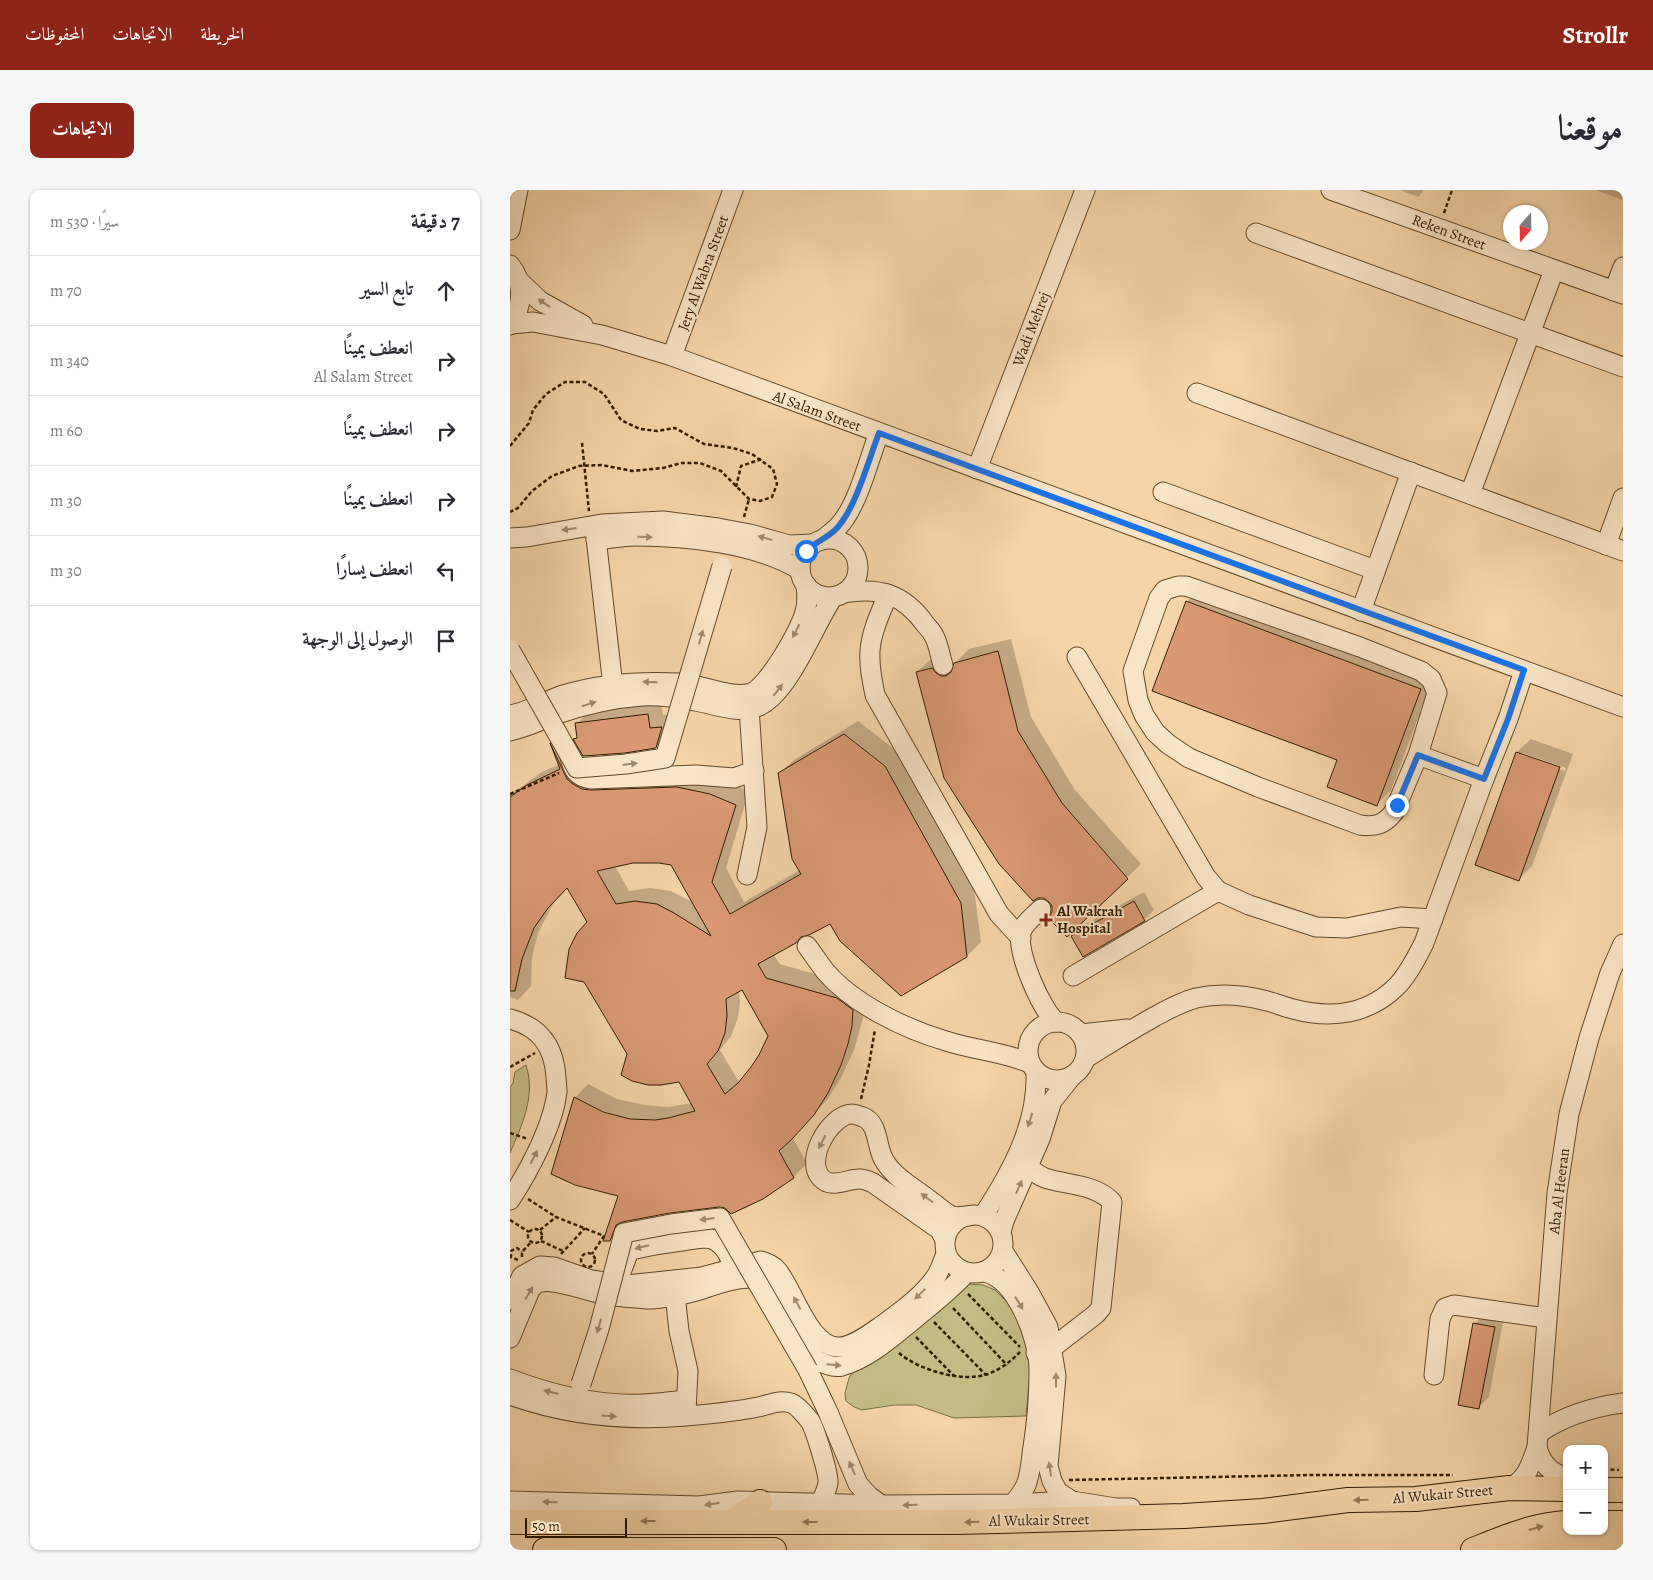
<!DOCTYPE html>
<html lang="ar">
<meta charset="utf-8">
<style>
:root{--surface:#fff;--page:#f7f7f7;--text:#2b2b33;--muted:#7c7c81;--line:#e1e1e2;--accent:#8f2418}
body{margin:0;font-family:Alegreya,Amiri,serif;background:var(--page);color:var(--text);direction:rtl}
.controls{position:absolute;right:15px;bottom:15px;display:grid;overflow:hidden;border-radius:10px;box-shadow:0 1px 4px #0004}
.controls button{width:45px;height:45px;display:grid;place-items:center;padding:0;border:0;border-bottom:1px solid var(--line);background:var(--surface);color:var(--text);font:25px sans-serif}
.compass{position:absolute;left:993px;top:15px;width:45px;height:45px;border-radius:50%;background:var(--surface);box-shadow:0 1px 4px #0004;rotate:200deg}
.scale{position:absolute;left:15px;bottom:12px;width:102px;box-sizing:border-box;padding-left:5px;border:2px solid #311c00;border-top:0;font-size:14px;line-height:18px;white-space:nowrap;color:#311c00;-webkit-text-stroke:4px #f8e4c6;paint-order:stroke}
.stop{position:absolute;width:15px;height:15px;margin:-11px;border:4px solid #1a73e8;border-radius:50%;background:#fff}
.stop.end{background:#1a73e8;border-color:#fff;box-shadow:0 1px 5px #0008}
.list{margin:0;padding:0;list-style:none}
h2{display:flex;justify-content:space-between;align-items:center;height:65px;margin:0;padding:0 20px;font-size:21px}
h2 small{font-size:16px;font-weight:400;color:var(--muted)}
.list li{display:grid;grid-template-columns:32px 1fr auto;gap:15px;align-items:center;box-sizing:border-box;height:70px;padding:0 20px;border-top:1px solid var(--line)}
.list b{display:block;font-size:19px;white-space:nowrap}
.list p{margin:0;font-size:16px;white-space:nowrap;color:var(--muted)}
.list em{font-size:16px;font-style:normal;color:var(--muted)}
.icon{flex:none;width:28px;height:28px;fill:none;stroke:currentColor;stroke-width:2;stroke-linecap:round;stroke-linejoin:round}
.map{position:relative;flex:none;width:1113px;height:1360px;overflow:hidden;direction:ltr;border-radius:10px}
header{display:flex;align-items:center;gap:30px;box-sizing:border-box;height:70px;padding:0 25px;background:var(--accent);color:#fff}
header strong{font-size:24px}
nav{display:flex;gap:28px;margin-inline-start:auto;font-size:18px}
.intro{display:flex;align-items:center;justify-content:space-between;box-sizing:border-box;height:120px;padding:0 30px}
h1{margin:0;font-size:35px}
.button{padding:12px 22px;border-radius:10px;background:var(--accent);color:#fff;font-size:18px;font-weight:700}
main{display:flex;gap:30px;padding:0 30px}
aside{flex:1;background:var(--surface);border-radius:10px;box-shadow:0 1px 4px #0004}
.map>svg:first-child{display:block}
.green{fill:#c3bb83;stroke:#7a6c42}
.shadow{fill:#0003;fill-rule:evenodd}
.building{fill:#d99872;stroke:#311c00;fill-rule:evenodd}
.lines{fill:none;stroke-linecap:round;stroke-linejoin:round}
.minor-casing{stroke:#624a2a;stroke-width:21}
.major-casing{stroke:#311c00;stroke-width:26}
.path{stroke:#311c00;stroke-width:2.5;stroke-dasharray:4 2.5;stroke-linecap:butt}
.minor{stroke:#f8e4c6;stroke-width:19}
.major{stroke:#f5d5a8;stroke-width:24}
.minor-bridge-casing{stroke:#624a2a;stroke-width:21;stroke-linecap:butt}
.minor-bridge{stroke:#f8e4c6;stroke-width:19}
.oneway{fill:#9e8a6d}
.oneway2{fill:#937854}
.route{stroke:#1a73e8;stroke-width:6}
.poi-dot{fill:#8f2418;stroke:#f8e4c6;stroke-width:2}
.labels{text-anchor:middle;stroke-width:4;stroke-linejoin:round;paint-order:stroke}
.street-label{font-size:15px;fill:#311c00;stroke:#f8e4c6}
.poi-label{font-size:15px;font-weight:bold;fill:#311c00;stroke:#f8e4c6;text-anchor:start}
</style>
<header>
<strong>Strollr</strong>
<nav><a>الخريطة</a><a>الاتجاهات</a><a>المحفوظات</a></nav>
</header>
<div class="intro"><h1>موقعنا</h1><a class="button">الاتجاهات</a></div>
<main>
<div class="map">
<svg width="1113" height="1360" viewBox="0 0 1113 1360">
<rect width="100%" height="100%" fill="#f5d5a8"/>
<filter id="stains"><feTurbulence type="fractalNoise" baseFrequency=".004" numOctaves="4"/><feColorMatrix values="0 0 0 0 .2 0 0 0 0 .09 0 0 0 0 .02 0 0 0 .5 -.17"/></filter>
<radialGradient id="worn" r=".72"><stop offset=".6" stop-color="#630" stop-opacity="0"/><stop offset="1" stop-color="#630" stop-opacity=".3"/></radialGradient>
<!-- green -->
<g class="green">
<path d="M16,875C26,906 12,935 0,963V898L3,893L5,882Z"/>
<path d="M459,1094L473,1095L485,1100L498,1113L514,1139L520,1182L516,1226L444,1228L406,1215H384L352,1220L344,1217L336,1211L335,1203L339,1188L345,1178L448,1099Z"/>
</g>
<!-- shadow -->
<g class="shadow">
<path d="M890,0H914L908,7Z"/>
<path d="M1085,0H1113V10Z"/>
<path d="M691,398L924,485L881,600L867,614L829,570L677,412Z"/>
<path d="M501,449L521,527L565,600L631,674L557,746L543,722V716L407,482L421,469L436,465L439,470L445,473L459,459Z"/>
<path d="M151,511L153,525L165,524L160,543L146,557L65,549L68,546L67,534L80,520Z"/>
<path d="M348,531L388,562L464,699L471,752L457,766L320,732L292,745L263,764L270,774L340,794L355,821L344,860L331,888L317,910L282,947L297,973L284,987L252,1008L216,1017L209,1016L159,1022L116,1030L114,1035L100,1049L109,1005L65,908L78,894L107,909L134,915L159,917L182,913L170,891L118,864L78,732L58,697L43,714L28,743L22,767L21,796L8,810L0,807V605L32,582L50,574L41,553L54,540L71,575L214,591L232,598L239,601L216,678L234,712L290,680L270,583L284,570ZM123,672H149L162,674L184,713L161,701L140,698L119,701L105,676ZM232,799L260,846L242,878L229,892L210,860L221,846L228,828L230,812L229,800Z"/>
<path d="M1021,549L1063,564L1022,676L1008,690L966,674L1007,562ZM1013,563L1056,578L1055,581L1013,565Z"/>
<path d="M634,702L644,720L634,730L562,746L572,736Z"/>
<path d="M975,1123L994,1127L979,1207L969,1217L964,1134Z"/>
</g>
<!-- building -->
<g class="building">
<path d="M676,411L911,499L867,616L817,597L827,570L642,501Z"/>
<path d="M488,461L508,541L552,613L618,689L557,747L538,728L542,722V716L539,712L534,708H528L523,711L489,674L434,588L406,482L422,478L426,483L431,486H436L441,482L444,473Z"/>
<path d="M138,524L140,538L152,537L146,558L115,563L73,566L63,549L67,548L65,533Z"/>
<path d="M334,544L375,576L451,713L457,767L391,806L330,751L320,734L299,745L291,747L286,753L248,774L256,788L327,808L343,820L342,836L338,854L331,875L318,903L304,925L283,948L269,961L284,988L253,1009L221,1024L215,1018L209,1017L160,1023L112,1032L106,1035L100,1051H93L108,1006L65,995L41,984L64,907L93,922L120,929L145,930L158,928L185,921L169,892L151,895H138L122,891L111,885L117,864L74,792L55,788L59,759L67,743L77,732L57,698L38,718L24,738L12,769L5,801H0V607L17,595L50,579L40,553L57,589L63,594L72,599L81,600L167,597L200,604L226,615L202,692L220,724L291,684L282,669L268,583ZM123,673H149L161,675L201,746L164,723L147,714L125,711L106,714L87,681ZM232,800L258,846L249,865L241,877L228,893L215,904L197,874L208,861L215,843L217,826L216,809Z"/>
<path d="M1006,562L1050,577L1009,691L965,675Z"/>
<path d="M624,711L635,731L573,767L561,746Z"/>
<path d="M963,1133L985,1137L969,1219L948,1215Z"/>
</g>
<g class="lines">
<defs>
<g id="minor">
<path d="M821,0L1113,104"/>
<path d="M0,40L8,0"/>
<path d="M746,43L1113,177"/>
<path d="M0,75C15,94 13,116 0,135"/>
<path d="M9,91L30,111L73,135"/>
<path d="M1104,101L1113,77"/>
<path d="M1,134L23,132L92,145L162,166L1113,517"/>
<path d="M162,166L223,0"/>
<path d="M687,203L1113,361"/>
<path d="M467,279L575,0"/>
<path d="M653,302L865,380"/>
<path d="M960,304L1044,80"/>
<path d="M85,339L104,505"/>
<path d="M0,348L17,347L92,334L153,331L208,338L240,344L279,355L303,354"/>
<circle cx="319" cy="378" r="29"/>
<path d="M86,350C99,349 112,346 125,346C176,346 246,353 290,380"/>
<path d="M312,350C320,344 329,338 335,328C350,306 359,269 369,243"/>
<path d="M1096,355L1113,308"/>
<path d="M668,396H676L850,457L911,481L921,489L927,503L908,565L884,622C874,635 865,637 850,635L748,597L679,568L658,554L645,542L634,525L628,510L623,481L649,408L655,400Z"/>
<path d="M334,403C369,397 394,404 415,434C418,438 422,441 424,446C429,455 430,466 433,475"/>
<path d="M378,404C371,422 361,442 360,461C359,476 362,490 365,505L489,724L511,748"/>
<path d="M851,421L901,282"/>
<path d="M567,467L696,687L708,701L739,715L806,737L837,738L891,727L923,729"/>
<path d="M0,525C19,522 35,511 53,505C92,493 130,491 170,493C191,494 221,509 241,503C258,497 291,439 295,422C298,412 297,405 296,395"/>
<path d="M0,541C18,537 33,529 50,523C77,514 104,508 132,506C149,505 169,508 185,511C204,514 230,525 249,516C279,503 304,435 323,407"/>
<path d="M908,565L974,589"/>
<path d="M60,567C63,580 67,587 81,589L186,585L224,588L244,581"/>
<path d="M237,685L247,637L239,518"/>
<path d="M531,719C524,726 513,734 511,743C507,764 531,819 546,832"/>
<path d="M297,756C303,764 309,773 315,781C343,814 395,839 436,851C464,860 493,862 520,873"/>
<path d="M563,786L708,701"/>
<path d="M0,829C30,837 44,856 46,887C46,891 47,897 47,902C43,936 19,981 0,1010"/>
<circle cx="547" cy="861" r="29"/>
<path d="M571,844L617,839"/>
<path d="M576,868C598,854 621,840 644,827C657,820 671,812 686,808C709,803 735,805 757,811C766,813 774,817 783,819C821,829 859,825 888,795C899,783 907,767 914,753L974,589L998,529L1014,481"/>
<path d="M518,977C523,981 529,986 535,988C556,995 586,994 602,1012L591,1118L586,1124L542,1158L526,1163"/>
<circle cx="464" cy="1054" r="29"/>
<path d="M473,1026C501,983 528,935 526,882"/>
<path d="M491,1042L494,1031L530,949L542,911L562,886"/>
<path d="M435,1050L430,1040L363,993C359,991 353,989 349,989C338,989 325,997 315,991C290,975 320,924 342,924C345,924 350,926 353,927C369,933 366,957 374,970C384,988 406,999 422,1012C428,1016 434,1022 440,1025C445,1028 454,1026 459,1026"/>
<path d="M493,1061L519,1102L538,1137L546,1186L538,1276L542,1291L548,1302L562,1311"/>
<path d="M474,1082C507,1089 529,1149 529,1180C529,1206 527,1232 523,1257C521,1269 521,1283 516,1295C513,1302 508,1308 503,1314"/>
<path d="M110,1085L119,1061C134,1056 149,1054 165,1052C175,1051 186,1048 196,1048C215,1049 224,1073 226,1089"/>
<path d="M165,1105L169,1141L178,1181L176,1222"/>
<path d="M0,1110L12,1086L30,1076L44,1077L81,1090L117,1095L192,1087L251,1071C257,1073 263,1075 267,1080C284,1100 299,1159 330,1157C345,1156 362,1142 374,1134C393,1120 414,1105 427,1085C431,1078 433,1071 436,1064"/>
<path d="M0,1148L20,1100C23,1096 26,1092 32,1092C45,1089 77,1101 92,1104C107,1107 123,1108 138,1109C152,1109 169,1105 183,1102C206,1096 240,1078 260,1096C270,1114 291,1160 307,1170C314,1174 324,1178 332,1176C359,1168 381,1148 402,1131C421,1115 440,1101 456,1083"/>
<path d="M298,1180L318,1222L348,1294L359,1306L371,1315"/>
<path d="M924,1185L930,1129L935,1118L944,1115L1036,1128"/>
<path d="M0,1189C42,1205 89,1216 133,1214C148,1214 162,1211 176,1210"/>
<path d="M0,1205C56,1225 117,1231 176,1226C199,1224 225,1222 248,1217C259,1215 270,1209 281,1213C287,1215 296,1226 300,1231C305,1239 319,1284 318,1293C317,1300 313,1307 310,1314"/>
<path d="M1029,1243C1054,1226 1083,1217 1113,1213"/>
<path d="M1027,1257C1031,1274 1041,1283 1057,1288"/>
<path d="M999,1298C1017,1290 1021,1274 1027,1257L1047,1003L1059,924L1079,848L1100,783L1113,754"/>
<path d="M0,1311L189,1316L228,1311L371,1315L503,1314L562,1311L606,1318H621"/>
</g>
<g id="major">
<path d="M1094,1300H1113"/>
<path d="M0,1332H448L674,1326L753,1321L838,1310L906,1309L999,1298L1057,1299"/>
<path d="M222,1332L250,1312"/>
<path d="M1094,1333H1113"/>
<path d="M35,1360H264"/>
<path d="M963,1360C993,1348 1025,1334 1057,1333"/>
<path d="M995,1360L1072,1354L1113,1355"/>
</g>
</defs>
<!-- minor casing -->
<use href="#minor" class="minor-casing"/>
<!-- major casing -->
<use href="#major" class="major-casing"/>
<!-- path -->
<g class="path">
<path d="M934,23L942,0"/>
<path d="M72,253L79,321"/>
<path d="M0,256L19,233L23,220L36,204L55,192H75L94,204L111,230L130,239L147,241L165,238L194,254L223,258L242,264L263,279L267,294L262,307L250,311L239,309L211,281L190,273H171L153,278L122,281L92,275L69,276L42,286L22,301L8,318L0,322"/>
<path d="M226,297L231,276L252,269"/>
<path d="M234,327L239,309"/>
<path d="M0,604L49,583"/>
<path d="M0,877L25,863"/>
<path d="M351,909L359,875L365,839"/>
<path d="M0,943L18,949"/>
<path d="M18,1009L46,1027L94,1046L82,1064"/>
<path d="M0,1030L19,1042"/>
<circle cx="25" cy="1046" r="7"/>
<path d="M30,1040L46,1027"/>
<path d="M31,1051L53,1061"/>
<circle cx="78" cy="1070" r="7"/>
<path d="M51,1064L75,1038"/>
<path d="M12,1067V1062L21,1052"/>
<path d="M8,1070L1,1067V1061L7,1058L12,1062"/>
<path d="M458,1104L510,1157"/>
<path d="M443,1118L497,1175"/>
<path d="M424,1132L476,1185"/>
<path d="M406,1147L444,1186"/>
<path d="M389,1163C409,1180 452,1193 478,1184C491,1179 500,1172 510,1162"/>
<path d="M1094,1279L1109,1280"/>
<path d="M559,1290L799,1285H943"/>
</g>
<!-- minor -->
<use href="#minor" class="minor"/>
<!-- major -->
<use href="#major" class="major"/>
<defs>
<g id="minor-bridge">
<path d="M0,460L67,578L116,574L155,568L212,376"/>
<path d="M71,1194L89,1139L114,1043L161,1034L210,1028L298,1180"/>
</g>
</defs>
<!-- minor-bridge casing -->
<use href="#minor-bridge" class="minor-bridge-casing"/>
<!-- minor-bridge -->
<use href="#minor-bridge" class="minor-bridge"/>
</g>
<!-- one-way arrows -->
<defs><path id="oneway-solid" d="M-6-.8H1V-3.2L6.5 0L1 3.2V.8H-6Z" transform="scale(1.25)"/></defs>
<g class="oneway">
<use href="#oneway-solid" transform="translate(34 113) rotate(-146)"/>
<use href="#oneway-solid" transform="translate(59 339) rotate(172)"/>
<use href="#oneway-solid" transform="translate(135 347) rotate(2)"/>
<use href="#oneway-solid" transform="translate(255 348) rotate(-164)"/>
<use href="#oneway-solid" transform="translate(286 441) rotate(117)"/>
<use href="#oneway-solid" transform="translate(191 447) rotate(-74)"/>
<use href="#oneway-solid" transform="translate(140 492) rotate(-178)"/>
<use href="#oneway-solid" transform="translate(268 500) rotate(-52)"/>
<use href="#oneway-solid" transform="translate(79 514) rotate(-17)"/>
<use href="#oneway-solid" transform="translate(120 574) rotate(-7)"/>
<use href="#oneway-solid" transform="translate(520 930) rotate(108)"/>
<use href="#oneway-solid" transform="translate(312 952) rotate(117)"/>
<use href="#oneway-solid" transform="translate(24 967) rotate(-63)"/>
<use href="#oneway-solid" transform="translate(509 997) rotate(-66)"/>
<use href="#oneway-solid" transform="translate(417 1008) rotate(-143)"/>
<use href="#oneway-solid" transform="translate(197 1029) rotate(173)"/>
<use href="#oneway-solid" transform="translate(132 1057) rotate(166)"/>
<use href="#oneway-solid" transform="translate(19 1103) rotate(-59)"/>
<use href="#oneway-solid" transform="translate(410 1104) rotate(136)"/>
<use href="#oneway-solid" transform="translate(287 1113) rotate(-119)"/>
<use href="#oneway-solid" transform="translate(509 1113) rotate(58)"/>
<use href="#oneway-solid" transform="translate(89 1136) rotate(106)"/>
<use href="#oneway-solid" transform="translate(324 1175) rotate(5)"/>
<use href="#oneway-solid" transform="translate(546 1190) rotate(-90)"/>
<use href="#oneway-solid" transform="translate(41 1202) rotate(-167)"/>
<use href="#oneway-solid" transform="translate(99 1226) rotate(4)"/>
<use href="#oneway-solid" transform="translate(342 1278) rotate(-113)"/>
<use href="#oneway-solid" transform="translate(540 1279) rotate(-99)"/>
<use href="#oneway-solid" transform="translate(40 1312) rotate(-179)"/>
<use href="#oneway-solid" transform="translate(202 1314) rotate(172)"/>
<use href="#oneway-solid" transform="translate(400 1315) rotate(179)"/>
</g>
<g class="oneway2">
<use href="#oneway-solid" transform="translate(851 1310) rotate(179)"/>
<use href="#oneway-solid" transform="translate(138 1331) rotate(-180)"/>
<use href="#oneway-solid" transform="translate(300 1332) rotate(-180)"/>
<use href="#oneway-solid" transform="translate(462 1332) rotate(179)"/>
<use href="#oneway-solid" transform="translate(1026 1338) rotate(-16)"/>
</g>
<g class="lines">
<!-- route -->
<path class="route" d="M296,361C304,353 315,349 324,341C345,322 358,271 369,243L1014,480L998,529L974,589L908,565L887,615"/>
</g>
<!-- markers -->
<path class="poi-dot" d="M533.5 722.5h5v5h5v5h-5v5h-5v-5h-5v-5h5z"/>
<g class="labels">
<!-- street labels -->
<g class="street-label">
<text transform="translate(939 42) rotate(20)" y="5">Reken Street</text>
<text transform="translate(193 83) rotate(-70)" y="5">Jery Al Wabra Street</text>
<text transform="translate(521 139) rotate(-69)" y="5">Wadi Mehrej</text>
<text transform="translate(307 221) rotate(20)" y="5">Al Salam Street</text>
<text transform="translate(1049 1001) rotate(-83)" y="5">Aba Al Heeran</text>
<text transform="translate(933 1304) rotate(-5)" y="5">Al Wukair Street</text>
<text transform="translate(529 1330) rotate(-1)" y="5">Al Wukair Street</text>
</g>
<!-- poi labels -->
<g class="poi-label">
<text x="547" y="726">Al Wakrah<tspan x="547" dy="17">Hospital</tspan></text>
</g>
</g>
<rect width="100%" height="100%" filter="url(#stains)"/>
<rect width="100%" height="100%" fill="url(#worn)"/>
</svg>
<div class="controls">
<button>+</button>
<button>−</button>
</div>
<svg class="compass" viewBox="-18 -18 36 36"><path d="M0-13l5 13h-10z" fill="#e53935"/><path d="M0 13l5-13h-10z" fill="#7c7c81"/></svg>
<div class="scale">50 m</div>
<div class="stop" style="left:296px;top:361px"></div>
<div class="stop end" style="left:887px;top:615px"></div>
</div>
<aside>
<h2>7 دقيقة<small>سيرًا · 530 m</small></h2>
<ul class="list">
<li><svg class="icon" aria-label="ahead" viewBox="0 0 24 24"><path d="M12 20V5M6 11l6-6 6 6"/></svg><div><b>تابع السير</b></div><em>70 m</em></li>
<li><svg class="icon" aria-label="right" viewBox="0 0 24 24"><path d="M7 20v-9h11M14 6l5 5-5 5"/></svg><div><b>انعطف يمينًا</b><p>Al Salam Street</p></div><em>340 m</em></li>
<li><svg class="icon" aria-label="right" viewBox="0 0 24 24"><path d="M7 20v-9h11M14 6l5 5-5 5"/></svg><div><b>انعطف يمينًا</b></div><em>60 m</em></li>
<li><svg class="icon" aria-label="right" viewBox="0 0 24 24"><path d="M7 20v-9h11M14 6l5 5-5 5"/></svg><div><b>انعطف يمينًا</b></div><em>30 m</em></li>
<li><svg class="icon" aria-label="left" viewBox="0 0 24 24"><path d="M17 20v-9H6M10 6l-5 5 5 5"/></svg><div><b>انعطف يسارًا</b></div><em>30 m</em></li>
<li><svg class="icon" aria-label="arrive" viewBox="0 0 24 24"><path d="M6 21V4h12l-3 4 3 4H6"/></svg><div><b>الوصول إلى الوجهة</b></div></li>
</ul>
</aside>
</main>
